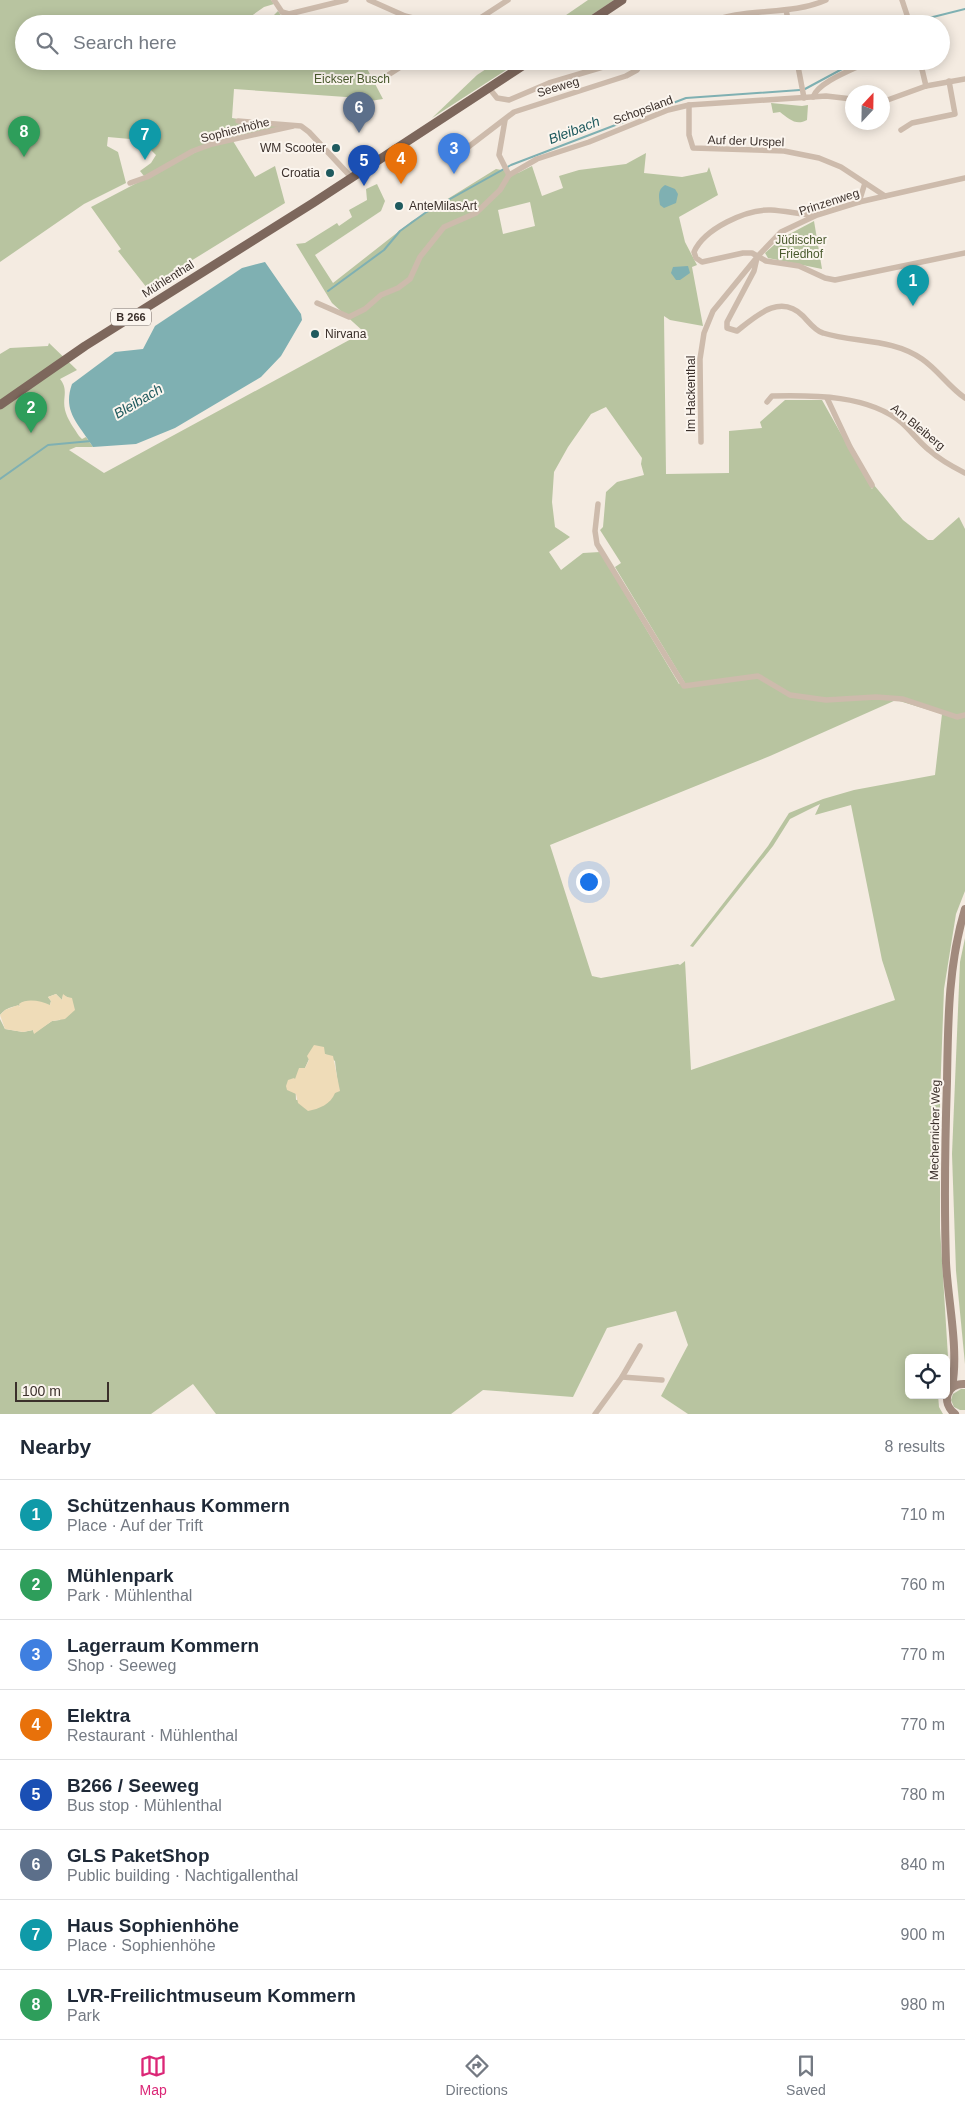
<!DOCTYPE html>
<meta charset="utf-8">
<style>
:root{--surface:#fff;--page:#f6f6f7;--text:#1f2937;--muted:#747a83;--line:#e0e1e3;--accent:#db2777}
body{margin:0;font-family:Helvetica,sans-serif;background:var(--page);color:var(--text)}
.controls{position:absolute;right:15px;bottom:15px;display:grid;overflow:hidden;border-radius:8px;box-shadow:0 2px 12px #0003}
.controls button{width:45px;height:45px;display:grid;place-items:center;padding:0;border:0;border-bottom:1px solid var(--line);background:var(--surface);color:var(--text);font:25px sans-serif}
.compass{position:absolute;left:845px;top:85px;width:45px;height:45px;border-radius:50%;background:var(--surface);box-shadow:0 2px 12px #0003;rotate:22deg}
.scale{position:absolute;left:15px;bottom:12px;width:94px;box-sizing:border-box;padding-left:5px;border:2px solid #3b302b;border-top:0;font-size:14px;line-height:18px;white-space:nowrap;color:#3b302b;-webkit-text-stroke:4px #fbf5ee;paint-order:stroke}
.you{position:absolute;left:588px;top:881px;width:18px;height:18px;margin:-12px;border:4px solid #fff;border-radius:50%;background:#1a73e8;box-shadow:0 0 0 8px #1a73e833}
.badge{display:grid;place-items:center;width:32px;height:32px;border-radius:50%;background:var(--accent);color:#fff;font-size:16px;font-weight:700}
.pin{position:absolute;translate:-50% -41px;filter:drop-shadow(0 1px 2px #0008)}
.pin::after{content:'';position:absolute;top:26px;width:18px;height:15px;background:inherit;clip-path:polygon(0 0,100% 0,50% 100%)}
.list{margin:0;padding:0;list-style:none}
h2{display:flex;justify-content:space-between;align-items:center;height:65px;margin:0;padding:0 20px;font-size:21px}
h2 small{font-size:16px;font-weight:400;color:var(--muted)}
.list li{display:grid;grid-template-columns:32px 1fr auto;gap:15px;align-items:center;box-sizing:border-box;height:70px;padding:0 20px;border-top:1px solid var(--line)}
.list b{display:block;font-size:19px;white-space:nowrap}
.list p{margin:0;font-size:16px;white-space:nowrap;color:var(--muted)}
.list em{font-size:16px;font-style:normal;color:var(--muted)}
.icon{flex:none;width:28px;height:28px;fill:none;stroke:currentColor;stroke-width:2;stroke-linecap:round;stroke-linejoin:round}
.map{position:relative;flex:none;width:965px;height:1414px;overflow:hidden}
.search{position:absolute;background:var(--surface);box-shadow:0 2px 12px #0003;left:15px;right:15px;top:15px;height:55px;display:flex;align-items:center;gap:12px;box-sizing:border-box;padding:0 18px;border-radius:28px;color:var(--muted);font-size:19px}
.sheet{height:625px;background:var(--surface)}
nav{display:flex;justify-content:space-around;align-items:center;box-sizing:border-box;height:70px;border-top:1px solid var(--line);background:var(--surface);font-size:14px;color:var(--muted)}
nav a{display:grid;justify-items:center;gap:2px}
nav .on{color:var(--accent)}
.map>svg:first-child{display:block}
.green{fill:#b8c4a0;fill-rule:evenodd}
.sand{fill:#efdcb8}
.water{fill:#7fb0b2}
.lines{fill:none;stroke-linecap:round;stroke-linejoin:round}
.stream{stroke:#7fb0b2;stroke-width:2}
.street{stroke:#cdbbac;stroke-width:5.5}
.secondary{stroke:#a18a7d;stroke-width:8}
.primary{stroke:#7d675c;stroke-width:9}
.poi-dot{fill:#1f5a5e;stroke:#fbf5ee;stroke-width:2}
.labels{text-anchor:middle;stroke-width:4;stroke-linejoin:round;paint-order:stroke}
.shield{fill:#fbf5ee;stroke:#756b66;stroke-width:1}
.shield-label{font-size:11px;font-weight:bold;fill:#3b302b}
.park-label{font-size:12px;fill:#4a5a2e;stroke:#fbf5ee}
.street-label{font-size:12px;fill:#3b302b;stroke:#fbf5ee}
.poi-label{font-size:12px;fill:#3b302b;stroke:#fbf5ee;text-anchor:end}
.water-label{font-size:14px;font-style:italic;fill:#1f5a5e;stroke:#fbf5ee}
</style>
<div class="map">
<svg width="965" height="1414" viewBox="0 0 965 1414">
<rect width="100%" height="100%" fill="#f4ebe1"/>
<!-- green -->
<g class="green">
<path d="M0,0H271L274,4L264,7L240,24H24V61H363L383,99L370,101L360,98L234,89L232,118L281,126V128L221,140L144,176L140,171L151,163L156,155L141,140L108,137L107,146L118,152L126,183L84,204L0,262Z"/>
<path d="M588,0H614L578,24H553Z"/>
<path d="M278,11L287,24H271L272,17Z"/>
<path d="M498,61H520L432,118L477,75Z"/>
<path d="M771,103L802,106L808,105L807,120C796,126 789,119 780,112L773,113Z"/>
<path d="M233,141L255,177L275,166L285,203L147,288L118,251L121,249L91,207L194,153L211,145Z"/>
<path d="M646,153L644,173L682,177L707,172L709,167L718,195L679,217L685,242L697,265L692,267L703,326L670,320L664,316L666,474L729,473V431L762,428L760,422L785,400H822L872,489L874,485L903,520L928,540H933L959,517L965,529V891L956,914L944,989L940,1097V1228L949,1373L946,1379V1358H909V1395H938L939,1407L943,1414H688L661,1396L688,1345L676,1311L607,1328L573,1397L483,1390L451,1414H216L193,1384L151,1414H0V1019L5,1029L23,1032L33,1030L34,1033L52,1021L60,1020L69,998L63,995L62,1000L56,994L48,997L51,1001L50,1005C34,1006 10,1001 0,1015V354L10,348L48,346L49,343L77,370L60,379C69,390 62,398 65,410C67,419 74,428 79,436L82,439L86,437L93,447H76L69,450L104,473L364,332L332,303L296,244L305,243L337,223L339,226L352,217L349,210L367,200L366,189L377,184L385,201L381,211L315,255L333,283L412,221L496,169L518,173L532,166L542,196L563,188L559,176L579,170L626,164ZM530,202L535,226L503,234L498,210ZM606,407L642,458L641,464L644,475L617,482L606,492L603,527L600,530L621,563L615,567L685,683L679,684L600,552L583,553L561,570L549,552L570,537L555,527L552,502L554,472L568,447L591,414ZM896,700L942,714L935,775L854,790L823,799L789,813L768,846L690,946L693,947L773,846L790,819L820,804L815,815L851,805L882,960L895,1000L691,1070L685,961L680,965L678,964L601,978L592,976L550,845L770,756ZM325,1054L335,1061L338,1086L335,1093L296,1100L295,1080L305,1068L309,1059Z"/>
<path d="M814,221L822,269L768,258L765,253L782,238Z"/>
<path d="M965,938V1364L956,1271L952,1154L960,962Z"/>
<path d="M961,1389H965V1410H960L954,1407L951,1400L953,1394Z"/>
</g>
<!-- sand -->
<g class="sand">
<path d="M56,994L62,1000L63,994L67,997L72,998L75,1010L65,1019L52,1021L34,1034L33,1030L23,1032L5,1029L0,1015L5,1010L18,1005L20,1007L19,1004C27,998 41,1001 50,1005L51,1001L48,997Z"/>
<path d="M314,1045L324,1047L325,1054L333,1056L340,1091L335,1093C331,1104 319,1109 308,1111L298,1103L296,1094L287,1090L286,1086L288,1080L294,1078L295,1079L299,1068H305L309,1060L307,1056Z"/>
</g>
<!-- water -->
<g class="water">
<path d="M665,185L675,189L678,194L676,203L664,208L660,205C659,197 657,190 665,185Z"/>
<path d="M265,262L301,314L302,320L281,356L261,377L175,428L136,444L93,447C79,424 62,412 72,384L115,352L143,349L155,326L242,268Z"/>
<path d="M688,266L690,273L680,280H676L671,273L673,267Z"/>
</g>
<g class="lines">
<!-- stream -->
<g class="stream">
<path d="M905,24L965,9"/>
<path d="M805,89L857,61"/>
<path d="M328,291L384,250L400,231L425,213L511,165L686,98L800,90"/>
<path d="M0,479L48,445L91,441"/>
</g>
<!-- street -->
<g class="street">
<path d="M274,0L282,12L289,14L346,0"/>
<path d="M369,0L405,16L437,24"/>
<path d="M902,0L910,24"/>
<path d="M786,10L789,24"/>
<path d="M471,24L508,0"/>
<path d="M705,24C744,6 788,17 826,0"/>
<path d="M797,61L804,98"/>
<path d="M920,61L926,86"/>
<path d="M385,77L410,61"/>
<path d="M489,88L497,98L509,100L549,83L623,61"/>
<path d="M813,97C819,81 855,69 870,61"/>
<path d="M882,102L926,86L965,79"/>
<path d="M689,105V135L693,148L784,151L819,158L841,167L885,196"/>
<path d="M505,120L499,155L509,175"/>
<path d="M238,121L301,126L309,132L351,177"/>
<path d="M901,130L912,123L955,114L949,81"/>
<path d="M463,151L514,112L626,76L637,70L643,61"/>
<path d="M509,175L537,159L589,142L668,110L689,105L826,96L852,99"/>
<path d="M130,183L147,177L193,151L212,144L293,126"/>
<path d="M859,202L865,183"/>
<path d="M814,215C800,214 785,211 771,210C746,209 704,229 694,252L696,258L702,262L743,253H752L766,261L799,266L825,278L835,280L965,253"/>
<path d="M757,258L754,271L727,322V328L737,331C756,316 780,293 803,316C808,321 815,331 823,333C855,343 892,338 922,359C938,370 949,387 965,398"/>
<path d="M317,303L349,317L365,309L381,295L398,288L410,279L420,257L444,227L476,213L500,190L509,175"/>
<path d="M827,398L850,447L872,485"/>
<path d="M767,402L772,396C814,395 869,395 902,423C911,431 919,442 929,450C939,459 953,467 965,473"/>
<path d="M701,442L700,359L704,333L713,311L758,256L781,232L817,215L859,202L965,178"/>
<path d="M598,504L595,531L597,544L684,686L758,676L790,695L826,700L876,697L903,699L957,717L965,715"/>
<path d="M622,1377L662,1380"/>
<path d="M595,1414L622,1377L640,1346"/>
</g>
<!-- secondary -->
<g class="secondary">
<path d="M952,1387C959,1350 948,1301 946,1263C944,1202 945,1142 947,1081C948,1023 948,965 965,909"/>
<path d="M955,1414C941,1403 946,1383 965,1384"/>
</g>
<!-- primary -->
<g class="primary">
<path d="M586,24L622,0"/>
<path d="M0,405L85,346L313,203L530,61"/>
</g>
</g>
<!-- markers -->
<g class="poi-dot">
<circle cx="336" cy="148" r="5"/>
<circle cx="330" cy="173" r="5"/>
<circle cx="399" cy="206" r="5"/>
<circle cx="315" cy="334" r="5"/>
</g>
<g class="labels">
<!-- shield labels -->
<rect class="shield" x="111" y="308.5" width="40" height="17" rx="4"/>
<g class="shield-label">
<text x="131" y="321">B 266</text>
</g>
<!-- park labels -->
<g class="park-label">
<text x="352" y="83">Eickser Busch</text>
<text x="801" y="244">Jüdischer<tspan x="801" dy="14">Friedhof</tspan></text>
</g>
<!-- street labels -->
<g class="street-label">
<text transform="translate(558 87) rotate(-17)" y="4">Seeweg</text>
<text transform="translate(643 110) rotate(-20)" y="4">Schopsland</text>
<text transform="translate(235 130) rotate(-14)" y="4">Sophienhöhe</text>
<text transform="translate(746 141) rotate(2)" y="4">Auf der Urspel</text>
<text transform="translate(829 202) rotate(-18)" y="4">Prinzenweg</text>
<text transform="translate(168 279) rotate(-32)" y="4">Mühlenthal</text>
<text transform="translate(691 394) rotate(-90)" y="4">Im Hackenthal</text>
<text transform="translate(918 427) rotate(39)" y="4">Am Bleiberg</text>
<text transform="translate(935 1130) rotate(-89)" y="4">Mechernicher Weg</text>
</g>
<!-- poi labels -->
<g class="poi-label">
<text x="326" y="152">WM Scooter</text>
<text x="320" y="177">Croatia</text>
<text x="409" y="210" text-anchor="start">AnteMilasArt</text>
<text x="325" y="338" text-anchor="start">Nirvana</text>
</g>
<!-- water labels -->
<g class="water-label">
<text transform="translate(574 130) rotate(-21)" y="5">Bleibach</text>
<text transform="translate(138 401) rotate(-31)" y="5">Bleibach</text>
</g>
</g>
</svg>
<div class="controls">
<button><svg class="icon" aria-label="locate" viewBox="0 0 24 24"><circle cx="12" cy="12" r="6"/><path d="M12 2v4M12 18v4M2 12h4M18 12h4"/></svg></button>
</div>
<svg class="compass" viewBox="-18 -18 36 36"><path d="M0-13l5 13h-10z" fill="#e53935"/><path d="M0 13l5-13h-10z" fill="#747a83"/></svg>
<div class="scale">100 m</div>
<div class="you"></div>
<div class="pin badge" style="left:913px;top:306px;background:#0f9aa8">1</div>
<div class="pin badge" style="left:31px;top:433px;background:#2e9e5b">2</div>
<div class="pin badge" style="left:454px;top:174px;background:#3f7fe0">3</div>
<div class="pin badge" style="left:401px;top:184px;background:#e8710a">4</div>
<div class="pin badge" style="left:364px;top:186px;background:#1a4fb4">5</div>
<div class="pin badge" style="left:359px;top:133px;background:#5c6f8a">6</div>
<div class="pin badge" style="left:145px;top:160px;background:#0f9aa8">7</div>
<div class="pin badge" style="left:24px;top:157px;background:#2e9e5b">8</div>
<div class="search"><svg class="icon" aria-label="search" viewBox="0 0 24 24"><circle cx="10" cy="10" r="6"/><path d="M15 15l6 6"/></svg>Search here</div>
</div>
<section class="sheet">
<h2>Nearby<small>8 results</small></h2>
<ul class="list">
<li><span class="badge" style="background:#0f9aa8">1</span><div><b>Schützenhaus Kommern</b><p>Place · Auf der Trift</p></div><em>710 m</em></li>
<li><span class="badge" style="background:#2e9e5b">2</span><div><b>Mühlenpark</b><p>Park · Mühlenthal</p></div><em>760 m</em></li>
<li><span class="badge" style="background:#3f7fe0">3</span><div><b>Lagerraum Kommern</b><p>Shop · Seeweg</p></div><em>770 m</em></li>
<li><span class="badge" style="background:#e8710a">4</span><div><b>Elektra</b><p>Restaurant · Mühlenthal</p></div><em>770 m</em></li>
<li><span class="badge" style="background:#1a4fb4">5</span><div><b>B266 / Seeweg</b><p>Bus stop · Mühlenthal</p></div><em>780 m</em></li>
<li><span class="badge" style="background:#5c6f8a">6</span><div><b>GLS PaketShop</b><p>Public building · Nachtigallenthal</p></div><em>840 m</em></li>
<li><span class="badge" style="background:#0f9aa8">7</span><div><b>Haus Sophienhöhe</b><p>Place · Sophienhöhe</p></div><em>900 m</em></li>
<li><span class="badge" style="background:#2e9e5b">8</span><div><b>LVR-Freilichtmuseum Kommern</b><p>Park</p></div><em>980 m</em></li>
</ul>
</section>
<nav>
<a class="on"><svg class="icon" aria-label="map" viewBox="0 0 24 24"><path d="M3 6l6-2 6 2 6-2v14l-6 2-6-2-6 2zM9 4v14M15 6v14"/></svg>Map</a>
<a><svg class="icon" aria-label="directions" viewBox="0 0 24 24"><path d="M12 3l9 9-9 9-9-9zM9 14v-3h6M13 9l2 2-2 2"/></svg>Directions</a>
<a><svg class="icon" aria-label="saved" viewBox="0 0 24 24"><path d="M7 4h10v16l-5-4-5 4z"/></svg>Saved</a>
</nav>
